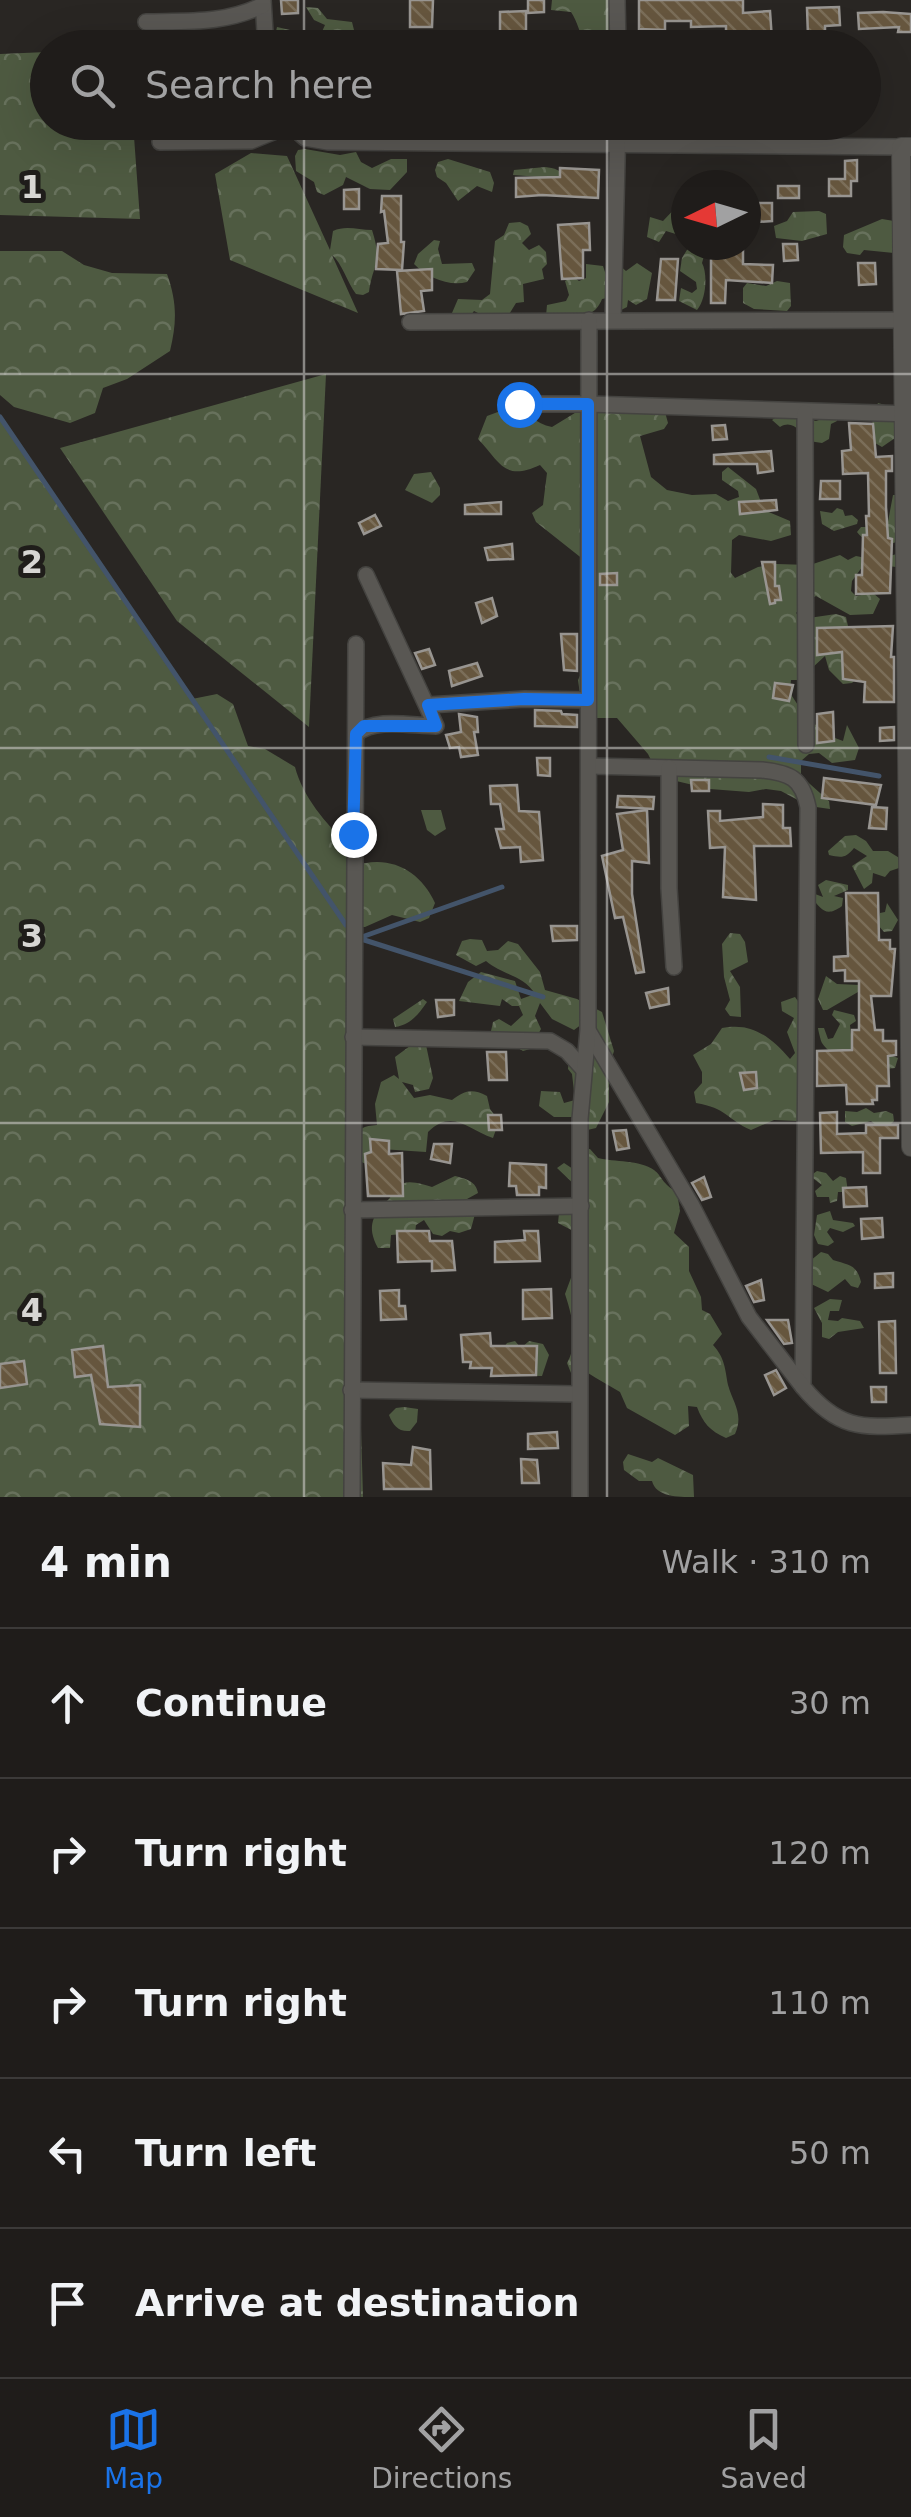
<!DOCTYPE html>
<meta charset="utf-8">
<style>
:root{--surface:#1f1c1a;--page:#272523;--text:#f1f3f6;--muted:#a1a1a2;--line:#3c3a39;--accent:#1a73e8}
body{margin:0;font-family:"DejaVu Sans",sans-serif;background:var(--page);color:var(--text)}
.compass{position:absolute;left:671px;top:170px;width:90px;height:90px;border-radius:50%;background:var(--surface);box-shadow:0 10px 40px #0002;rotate:265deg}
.stop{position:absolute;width:30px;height:30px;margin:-22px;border:8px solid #1a73e8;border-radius:50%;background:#fff}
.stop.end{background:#1a73e8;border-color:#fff;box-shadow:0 2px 10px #0008}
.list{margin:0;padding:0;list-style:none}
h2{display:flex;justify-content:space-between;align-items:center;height:130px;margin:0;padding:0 40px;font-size:42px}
h2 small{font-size:32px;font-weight:400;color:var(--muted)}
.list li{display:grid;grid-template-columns:65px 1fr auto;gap:30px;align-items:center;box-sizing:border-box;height:150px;padding:0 40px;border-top:2px solid var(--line)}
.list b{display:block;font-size:38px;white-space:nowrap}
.list em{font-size:32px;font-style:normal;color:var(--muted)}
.icon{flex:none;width:55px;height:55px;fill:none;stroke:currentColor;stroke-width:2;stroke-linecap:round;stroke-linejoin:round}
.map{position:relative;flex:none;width:911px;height:1497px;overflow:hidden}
.search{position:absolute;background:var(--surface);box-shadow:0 10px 40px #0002;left:30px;right:30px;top:30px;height:110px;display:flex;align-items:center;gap:25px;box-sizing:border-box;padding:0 35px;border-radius:55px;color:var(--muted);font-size:38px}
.sheet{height:880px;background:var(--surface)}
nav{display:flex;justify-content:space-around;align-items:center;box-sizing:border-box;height:140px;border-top:2px solid var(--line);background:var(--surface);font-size:28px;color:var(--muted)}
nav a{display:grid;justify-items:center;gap:5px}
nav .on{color:var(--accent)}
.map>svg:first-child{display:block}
.forest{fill:url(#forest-crowns)}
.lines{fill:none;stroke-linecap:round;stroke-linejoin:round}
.stream{stroke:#43546a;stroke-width:5}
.building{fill:url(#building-back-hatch);stroke:#989591;stroke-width:2.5}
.minor-casing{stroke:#444340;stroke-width:18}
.tertiary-casing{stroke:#444340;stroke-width:20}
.minor{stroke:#595753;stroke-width:15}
.tertiary{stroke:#595753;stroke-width:18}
.route{stroke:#1a73e8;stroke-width:12}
.grid{fill:none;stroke:#d7d6d3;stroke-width:2.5;stroke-opacity:0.55}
.grid-label{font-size:32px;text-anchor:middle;font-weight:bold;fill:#d7d6d3;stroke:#1f1d1a;stroke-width:10;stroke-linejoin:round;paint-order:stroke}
</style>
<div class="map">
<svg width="911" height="1497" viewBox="0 0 911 1497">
<defs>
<pattern id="forest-crowns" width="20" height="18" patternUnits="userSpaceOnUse" patternTransform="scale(2.5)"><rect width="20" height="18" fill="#4e5a41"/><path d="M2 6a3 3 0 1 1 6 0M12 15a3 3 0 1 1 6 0" fill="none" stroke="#67715c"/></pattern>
<pattern id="building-back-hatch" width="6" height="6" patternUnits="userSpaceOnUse" patternTransform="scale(2.5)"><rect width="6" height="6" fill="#66563e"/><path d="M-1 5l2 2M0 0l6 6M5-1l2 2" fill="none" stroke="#7b6e59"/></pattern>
</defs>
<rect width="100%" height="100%" fill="#292623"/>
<!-- forest -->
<g class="forest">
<path d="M552,0H608L613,23L608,36L615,47H586C581,37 577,20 571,12L551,10Z"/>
<path d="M306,7L318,8L327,19L352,22L355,34L351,46L281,47L274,40L277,27L290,30L301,39L320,36L325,25L314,20Z"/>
<path d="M665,30L731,40L743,34L754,47L693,48L687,45L645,48L653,35Z"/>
<path d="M47,52L48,122L133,123L140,219L0,215V54Z"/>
<path d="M404,123L405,122L547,123L543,129L502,135L490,129L464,131L438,124L413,133Z"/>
<path d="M662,123H752L750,136L723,141L698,130L670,128Z"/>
<path d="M305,149L340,155L356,152L361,162L372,168L391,159H407V172L390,190L370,189L346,177L343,185L324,195L317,192L314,182L296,171L295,156L298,150Z"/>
<path d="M251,153L287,156L330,250L333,231C346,225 358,230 372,230C383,265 373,262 369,292L363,295L356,294C347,282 342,263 332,255L358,313L230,260L215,174Z"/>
<path d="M448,159L490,172L494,183L492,192L477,186L458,201L446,183L437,177L435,170L438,162Z"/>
<path d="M545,167C554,168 562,170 566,179L513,175L514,170Z"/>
<path d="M681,202L686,203V231L679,235L666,231L659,242L647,237L650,217L663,221Z"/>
<path d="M819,211L826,214L827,234L802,241L776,238L774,226L787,221L793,212Z"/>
<path d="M882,219L900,222L894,253L864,250L860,255L847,253L843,247L844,235Z"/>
<path d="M520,222L528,226L531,234L522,243L529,250L539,245L546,252L547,264L542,269L544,279L523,284L524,302L516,303L508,316H484L474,311L471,315L454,317L452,313L458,299L482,300L490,294L495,241L504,235L509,223Z"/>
<path d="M434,240L440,241L438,249L442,264L472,263L475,270L467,282C449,287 427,277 414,264L418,254Z"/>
<path d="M690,245H707L702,263C708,274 706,300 697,310L679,301L681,288L692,293L697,289L696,282L680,271L682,258Z"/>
<path d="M0,251H62L84,265L112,273L167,274C177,302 177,322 170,351L127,379L103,388L95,413L70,423L14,407L0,395Z"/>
<path d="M637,263L652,273L647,299L636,305L628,300L627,307L619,311L607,298L602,299C593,323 568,316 546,316L547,305L566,301L569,295L565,281L572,276L579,281L586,278V264L603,266L606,275L619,265L626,271Z"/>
<path d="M777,281L790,283L791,306L787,311L754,309L743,303V288L747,283L766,286Z"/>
<path d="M326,374L309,727L177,621L60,448Z"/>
<path d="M878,403L885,405L898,423L895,438L882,447L875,443C871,429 871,415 878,403Z"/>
<path d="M511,407C528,411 535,424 552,427L583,408L665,412L668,423L664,429L640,436L651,477L667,490L692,495L716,494L728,501L739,497L738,491L722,480V472L728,467L756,489L764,510L790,521L791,535L771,541L739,535L732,540L731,573L735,578L758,567L776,564L810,565L840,555L848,560L856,556L876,560L900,553L902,563L896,567L865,563L852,581L851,591L856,596L873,593L880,599L873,614L850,615L816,596L807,601L796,613L802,619L836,614L846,617L859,676L852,683L843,684L829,670L825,656L799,680H791L790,693L807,719L815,725L824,719L827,735L843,741L847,725L859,748L855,760L832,763L819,753L809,754L801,761V776L829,801L830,809L809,806L781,791L766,789L749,792L710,789L672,780L656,770L648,754L617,718H596L582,709L578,680L584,667V560L536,522L532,513L543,505L547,473L540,465C504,482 500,462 478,439L487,416Z"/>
<path d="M827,412L837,415V421L831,424L829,439L822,443L809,441C800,432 793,419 780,427L772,420L783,413L816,421L822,419Z"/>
<path d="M0,417L192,699L217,694L233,704L248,746L265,749L295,767C302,795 326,825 348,844L352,867C388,853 420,870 435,903L429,918L420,922L392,915L365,927L346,926L352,1140C358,1128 364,1126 377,1125L375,1104L381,1082L394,1075L399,1079L395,1057L410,1046L426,1045L433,1078L429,1089L415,1092L413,1085L402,1082L414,1098L430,1095L452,1100C465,1091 471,1088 487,1096L490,1109L499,1121L493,1138C468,1130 453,1108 428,1132L426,1152L381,1149L366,1164L357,1160L353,1151L363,1497H0Z"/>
<path d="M431,472L440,488V495L432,503L405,490L414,474Z"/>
<path d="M893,495H899V541C887,547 865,544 857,532L861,527H887Z"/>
<path d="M837,508L843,510L845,516L852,515L858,520L857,524L834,531L822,524L820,511L832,513Z"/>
<path d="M421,810H441L446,829L435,836L427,830Z"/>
<path d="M856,835L866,841L873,851H888L901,859L899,868L890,871L885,877L873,873L872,883L864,889L852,866L867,856L854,848C846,858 842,858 829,855L828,851L845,836Z"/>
<path d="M826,880L848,885V890L834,896L843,898L842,906C826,918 821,909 812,898L815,894L823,897L818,885Z"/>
<path d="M887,903L898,920L892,931L884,932L878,925L880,913L885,912Z"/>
<path d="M730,933L740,934L745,942L748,962L730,971L740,987L741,1017L730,1016L725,1009L730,1000L724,977L722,944Z"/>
<path d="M470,939L482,940L487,951L498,950L508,941L518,944L540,972L545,990L577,999L602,1012L614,1051L609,1067V1102L596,1128L583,1131L575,1117H554L539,1106L541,1091L560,1092L564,1103L575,1100L572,1074L568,1069L569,1058L577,1053L582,1024L574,1030L552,1019L540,1003L535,1016L541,1029L530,1049L523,1051L491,1031L493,1022L499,1019L511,1026L523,1015L519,1006H512L502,999L500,1006L459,1001L468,982L481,972L515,981L521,999L535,994C524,975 502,975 486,961L476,966L456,955L462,941Z"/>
<path d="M826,976L837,984L859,985L858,992L827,1010H823L818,999Z"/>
<path d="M795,997L800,1004L797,1121L774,1120L751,1130C726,1119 727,1108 696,1103L694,1092L702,1083V1072L693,1055L711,1044L722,1028C752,1022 771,1037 790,1059L795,1053L787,1032L794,1018L782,1011L781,1002Z"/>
<path d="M423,999L427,1002C419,1014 410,1025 395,1027L393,1019Z"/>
<path d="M834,1010L854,1015L856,1021L850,1025L851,1035L884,1060L890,1055L898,1058L895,1068C874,1072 833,1061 822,1043C821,1042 818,1029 818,1028H824L828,1039L833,1038L840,1024L832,1015Z"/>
<path d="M866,1108L874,1113L886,1111L893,1114L894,1121L888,1127L879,1128L871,1121L852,1126L845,1122V1111L857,1112Z"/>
<path d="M590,1149L598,1158C614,1162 640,1160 654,1170C662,1176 662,1184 677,1192L680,1211L674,1233L689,1247V1271L701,1297L702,1310L710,1314L722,1334L713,1345C725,1358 725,1369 728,1385C733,1403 744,1414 735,1434L726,1438C710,1431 703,1423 697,1407L688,1406L689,1426L675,1435L627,1408L620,1392L596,1378L588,1373H571L567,1363C579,1342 572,1315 565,1294L575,1267L572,1250L579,1234L558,1223L559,1213H571L576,1217L578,1188L557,1168L564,1163L576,1171L579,1150Z"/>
<path d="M817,1171L826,1173L833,1181L840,1176L846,1178L848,1192H838L837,1201L830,1203L829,1197H817L815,1191L822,1185L810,1176Z"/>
<path d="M455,1176C466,1179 476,1181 478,1193L467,1199L468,1207L475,1214L471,1229L459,1233L450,1231L442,1236L433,1234L424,1220L416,1225L415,1233L391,1235L390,1248H378C366,1226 373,1214 389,1199C393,1195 394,1188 399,1185C408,1179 423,1184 432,1187Z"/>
<path d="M830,1211L833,1220L853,1223L855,1226L843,1232L830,1228L827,1232L834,1242L828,1246L818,1244L814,1235L817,1215Z"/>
<path d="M821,1252L828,1254L833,1260C848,1265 857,1264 861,1282L858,1288L851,1286L845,1279L828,1292L807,1282L810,1261Z"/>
<path d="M830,1299L842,1300L839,1311H830L828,1320L838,1321L842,1318L860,1321L864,1328L838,1332L829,1339L822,1337V1323L814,1308Z"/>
<path d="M515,1341L521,1348L529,1341L543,1344L549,1355L542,1376C523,1377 514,1363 502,1350L507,1343Z"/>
<path d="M404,1407L418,1409L417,1422L410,1431C398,1432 393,1425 389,1415L396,1408Z"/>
<path d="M628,1454L652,1462L658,1458L693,1475L694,1497C678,1497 656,1497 652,1481H639L624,1470L623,1462Z"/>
</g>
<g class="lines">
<!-- stream -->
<g class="stream">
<path d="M0,417L346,925"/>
<path d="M769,757L879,776"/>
<path d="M358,938L543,997"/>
<path d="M359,938L502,887"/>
</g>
</g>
<!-- building -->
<g class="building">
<path d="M281,0H298V13L282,14Z"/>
<path d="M410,0H433L432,27H410Z"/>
<path d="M528,0H544V12L528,13Z"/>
<path d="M639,0H743V13L770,11L772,40L751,41V34H726V26L691,27V21H665V30L639,29Z"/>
<path d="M839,7L840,25L825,26V35L808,36L807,8Z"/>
<path d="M526,11V33H500V12Z"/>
<path d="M883,12L911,14V32H898L899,27L859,29L858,13Z"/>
<path d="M467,32L500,33V48H467Z"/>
<path d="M158,35L160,48H144L142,36Z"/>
<path d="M857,160V181H851V196H829V179H845V161Z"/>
<path d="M560,168L599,170L598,198L542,195L516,197V178L560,177Z"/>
<rect x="778" y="186" width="21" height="12"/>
<path d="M359,189V209H344V190Z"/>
<path d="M382,196H401V242H404L402,270L376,269L378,244L388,243L384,211L381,212Z"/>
<path d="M758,203H772V221L758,222Z"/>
<path d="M589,223L590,250H583V278L562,279L558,225Z"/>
<path d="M783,244H797L798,260L784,261Z"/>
<path d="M711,245H743V264L773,265L772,283L726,280L725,303H711Z"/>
<path d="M661,259H678L675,300H657Z"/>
<path d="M858,263H875L876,284L859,285Z"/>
<path d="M432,269V290L421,291L424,311L401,314L397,271Z"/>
<path d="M849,423L873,424L876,457L892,456V471H886V507L888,538L892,539L890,593L856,594V575H862L863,535H867L866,516H869L868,473L843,474L842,451L851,450Z"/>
<path d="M725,425L727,439L713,440L712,426Z"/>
<path d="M771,451L773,471L758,473L757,464H714V455Z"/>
<path d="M821,481H840V499H820Z"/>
<path d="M776,500L777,510L740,514L739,502Z"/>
<path d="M501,502V514H465V505Z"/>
<path d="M375,515L381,526L364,534L359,523Z"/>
<path d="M512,544L513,559L488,560L485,548Z"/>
<path d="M762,562H775V586H779L781,600H775V603L770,604Z"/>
<path d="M617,573V585H600V574Z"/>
<path d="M492,598L497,616L482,623L476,603Z"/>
<path d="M893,626L891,657H894V702H864L865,682L843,679L842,652L817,655V628Z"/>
<path d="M561,634H577V671L564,670Z"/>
<path d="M429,649L435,665L422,669L415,653Z"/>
<path d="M477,663L482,676L452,686L449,671Z"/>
<path d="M775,683L793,685L789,701L773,698Z"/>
<path d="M535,710L561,711L562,714L577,715V727L535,726Z"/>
<path d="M833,712L834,741L817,743V714Z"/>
<path d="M459,714L477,717L478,732H474L478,755L461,757L459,747L450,748L446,735L461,732Z"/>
<path d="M894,727V740L880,741V728Z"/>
<path d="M537,758H550V776L538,775Z"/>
<path d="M824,778L881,785L876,805L822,798Z"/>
<path d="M691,780H709V791H692Z"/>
<path d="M517,785L519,811L539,812L543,860L521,862L520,847L501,848L496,829H504L500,804H491L490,786Z"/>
<path d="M618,796L654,797L653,809L617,807Z"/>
<path d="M763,804L783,805V828H790L791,846H754L756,900L723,897L725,847L710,848L708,811H720V821L763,817Z"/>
<path d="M872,807L887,808L886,829L869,828Z"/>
<path d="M647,810L649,863L632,861V894L644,972L636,973L623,917L615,918L602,856L623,850L617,814Z"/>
<path d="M846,893H878L879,940H890V949H895L891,996H871L875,1030H883V1041H896V1055L888,1056L889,1086H877V1100H872L873,1104H847L846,1085L817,1086V1051L852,1050V1030H859V981H845V970L834,971V957L848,956Z"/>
<path d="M551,926H577V940L553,941Z"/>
<path d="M668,988L669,1004L650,1008L646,993Z"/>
<path d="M436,1000H454V1015L438,1017Z"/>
<path d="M487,1052H506L507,1080H489Z"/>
<path d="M756,1072L757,1088L744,1090L740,1073Z"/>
<path d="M837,1112V1134L866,1133V1125H898V1138H880V1173H863V1152L821,1153L820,1113Z"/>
<path d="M488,1115H501L502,1130H489Z"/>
<path d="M626,1130L629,1148L617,1150L613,1131Z"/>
<path d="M370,1139L389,1141V1154L402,1153L403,1196H368L365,1154L371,1152Z"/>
<path d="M434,1144H452L450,1163L431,1159Z"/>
<path d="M510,1163L546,1165V1188L539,1187V1195H517L516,1186H509Z"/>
<path d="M704,1177L711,1197L702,1200L692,1183Z"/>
<path d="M866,1187L867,1206L844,1207L843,1188Z"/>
<path d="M882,1218L883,1237L862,1239L861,1219Z"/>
<path d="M397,1231H429L430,1241H452L455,1270L432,1271V1261L398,1262Z"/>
<path d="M524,1231H538L540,1261L495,1262V1242L525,1240Z"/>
<path d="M893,1273V1287L875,1288V1274Z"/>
<path d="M761,1280L764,1300L754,1302L746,1286Z"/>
<path d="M551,1289L552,1318L523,1319V1290Z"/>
<path d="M399,1290V1306H405L406,1319L381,1320L380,1291Z"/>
<path d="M767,1320H788L792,1343L784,1344Z"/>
<path d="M895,1321L896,1373H880L879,1322Z"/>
<path d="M490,1333L491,1346H537L536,1375L491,1376L492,1368H470L471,1362H463L461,1335Z"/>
<path d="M103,1346L108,1387L140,1385V1427L100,1424L91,1375L75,1377L72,1350Z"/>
<path d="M24,1361L27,1384L0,1388V1364Z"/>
<path d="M776,1370L786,1388L774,1395L765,1375Z"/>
<path d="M871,1387H886V1402H872Z"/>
<path d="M557,1432L558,1448L528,1449V1434Z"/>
<path d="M413,1447L430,1450L431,1489H384L383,1463L411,1465Z"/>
<path d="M521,1459L537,1460L539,1483H522Z"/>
</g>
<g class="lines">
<defs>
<g id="minor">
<path d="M263,0L266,48"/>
<path d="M617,0L618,48"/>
<path d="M146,22C186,21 226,24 263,5"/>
<path d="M287,122L305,138L328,142L901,147"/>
<path d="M160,142L251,141L288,126"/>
<path d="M613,320L618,122"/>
<path d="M410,322L904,320"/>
<path d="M519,404H588L911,414"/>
<path d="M805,413L806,745"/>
<path d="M428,705L525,699L588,700"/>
<path d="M356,734C375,717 412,726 436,726L366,575"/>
<path d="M589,766L762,770C790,773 802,778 808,807L803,1387C838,1429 860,1428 911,1425"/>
<path d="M669,768V888L674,967"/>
<path d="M589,1032L691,1204L749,1317L803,1387"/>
<path d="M353,1037L550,1041L567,1051L584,1070"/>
<path d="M352,1210L581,1206"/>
<path d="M351,1390L577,1394"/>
<path d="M352,1497L356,644"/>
<path d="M580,1497V1119L588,1030L589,320"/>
</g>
<path id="tertiary" d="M911,147H901L911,1147"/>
</defs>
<!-- minor casing -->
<use href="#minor" class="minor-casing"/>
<!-- tertiary casing -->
<use href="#tertiary" class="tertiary-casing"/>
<!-- minor -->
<use href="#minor" class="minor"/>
<!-- tertiary -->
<use href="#tertiary" class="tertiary"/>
</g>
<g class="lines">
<!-- route -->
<path class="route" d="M353,834L356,734L364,726H436L428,705L524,699L588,700V404H519"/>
</g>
<!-- grid -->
<path class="grid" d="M304,0V48M607,0V48M304,122V1497M607,122V1497M0,374H911M0,748H911M0,1123H911"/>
<g class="grid-label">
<text x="32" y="198">1</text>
<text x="32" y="573">2</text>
<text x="32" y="947">3</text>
<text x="32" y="1321">4</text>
</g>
</svg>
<svg class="compass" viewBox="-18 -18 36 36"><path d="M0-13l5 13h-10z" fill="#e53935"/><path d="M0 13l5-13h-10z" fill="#a1a1a2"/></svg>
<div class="stop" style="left:519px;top:404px"></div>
<div class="stop end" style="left:353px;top:834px"></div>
<div class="search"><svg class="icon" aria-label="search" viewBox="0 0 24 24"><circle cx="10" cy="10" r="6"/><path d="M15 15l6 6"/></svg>Search here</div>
</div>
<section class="sheet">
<h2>4 min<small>Walk · 310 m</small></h2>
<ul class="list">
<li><svg class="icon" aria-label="ahead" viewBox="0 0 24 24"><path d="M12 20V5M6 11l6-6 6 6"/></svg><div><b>Continue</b></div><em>30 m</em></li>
<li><svg class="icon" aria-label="right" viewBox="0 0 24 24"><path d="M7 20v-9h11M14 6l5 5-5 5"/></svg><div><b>Turn right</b></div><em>120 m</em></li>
<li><svg class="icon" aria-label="right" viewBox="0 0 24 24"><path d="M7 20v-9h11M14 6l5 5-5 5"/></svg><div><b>Turn right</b></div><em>110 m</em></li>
<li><svg class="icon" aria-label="left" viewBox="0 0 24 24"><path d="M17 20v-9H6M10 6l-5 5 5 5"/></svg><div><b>Turn left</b></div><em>50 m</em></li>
<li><svg class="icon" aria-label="arrive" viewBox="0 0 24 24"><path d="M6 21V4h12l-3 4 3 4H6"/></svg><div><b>Arrive at destination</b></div></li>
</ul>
</section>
<nav>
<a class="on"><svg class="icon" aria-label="map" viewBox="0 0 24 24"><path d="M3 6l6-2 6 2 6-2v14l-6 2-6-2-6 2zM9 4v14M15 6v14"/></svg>Map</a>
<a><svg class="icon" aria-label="directions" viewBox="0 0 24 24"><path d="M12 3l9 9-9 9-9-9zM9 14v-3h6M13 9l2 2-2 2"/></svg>Directions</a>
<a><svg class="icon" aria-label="saved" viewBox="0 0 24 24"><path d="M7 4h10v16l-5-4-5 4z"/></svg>Saved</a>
</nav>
